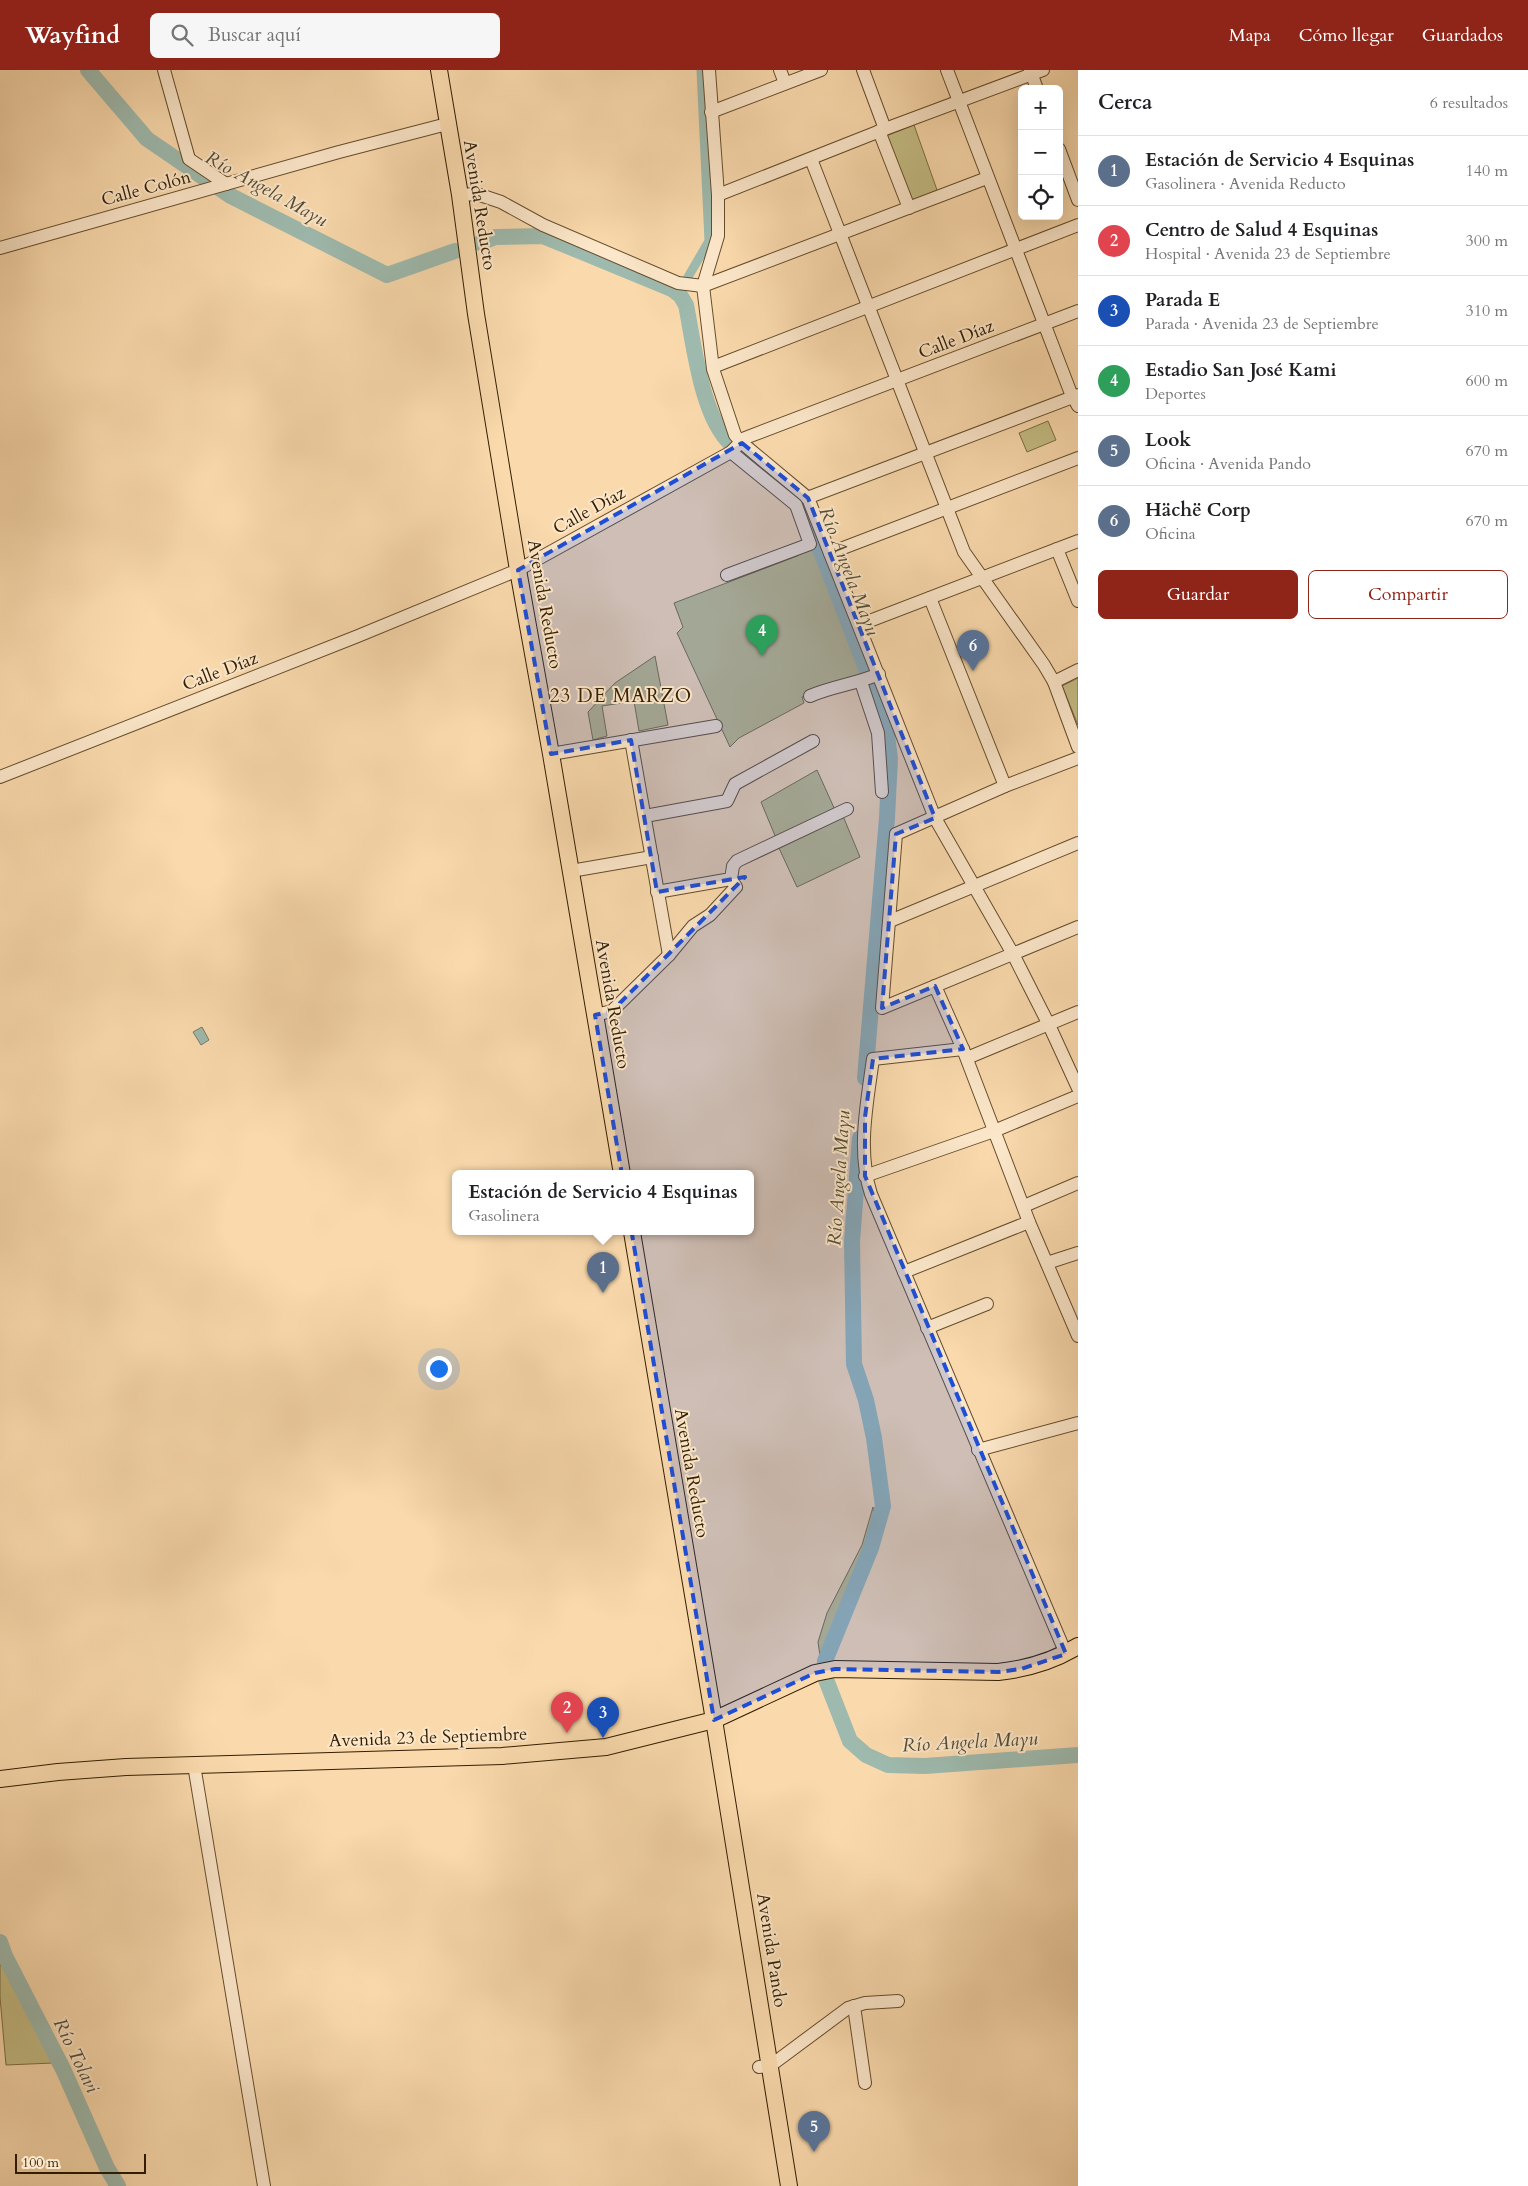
<!DOCTYPE html>
<html lang="es">
<meta charset="utf-8">
<style>
:root{--surface:#fff;--page:#f6f6f6;--text:#202124;--muted:#757577;--line:#e0e0e0;--accent:#8f2418}
body{margin:0;font-family:Cardo,serif;background:var(--page);color:var(--text)}
.controls{position:absolute;right:15px;top:15px;display:grid;overflow:hidden;border-radius:8px;box-shadow:0 5px 20px #0002}
.controls button{width:45px;height:45px;display:grid;place-items:center;padding:0;border:0;border-bottom:1px solid var(--line);background:var(--surface);color:var(--text);font:25px sans-serif}
.scale{position:absolute;left:15px;bottom:12px;width:131px;box-sizing:border-box;padding-left:5px;border:2px solid #331e01;border-top:0;font-size:14px;line-height:18px;white-space:nowrap;color:#331e01;-webkit-text-stroke:4px #fce7ca;paint-order:stroke}
.you{position:absolute;left:438px;top:1298px;width:18px;height:18px;margin:-12px;border:4px solid #fff;border-radius:50%;background:#1a73e8;box-shadow:0 0 0 8px #1a73e833}
.badge{display:grid;place-items:center;width:32px;height:32px;border-radius:50%;background:var(--accent);color:#fff;font-size:16px;font-weight:700}
.pin{position:absolute;translate:-50% -41px;filter:drop-shadow(0 1px 2px #0008)}
.pin::after{content:'';position:absolute;top:26px;width:18px;height:15px;background:inherit;clip-path:polygon(0 0,100% 0,50% 100%)}
.popup{position:absolute;left:452px;top:1100px;width:302px;height:65px;box-sizing:border-box;display:grid;place-content:center;border-radius:8px;background:var(--surface);filter:drop-shadow(0 1px 4px #0005);font-size:16px;white-space:nowrap;color:var(--muted)}
.popup b{font-size:19px;color:var(--text)}
.popup::after{content:'';position:absolute;left:50%;top:100%;margin-left:-10px;border:10px solid transparent;border-top-color:var(--surface)}
.list{margin:0;padding:0;list-style:none}
h2{display:flex;justify-content:space-between;align-items:center;height:65px;margin:0;padding:0 20px;font-size:21px}
h2 small{font-size:16px;font-weight:400;color:var(--muted)}
.list li{display:grid;grid-template-columns:32px 1fr auto;gap:15px;align-items:center;box-sizing:border-box;height:70px;padding:0 20px;border-top:1px solid var(--line)}
.list b{display:block;font-size:19px;white-space:nowrap}
.list p{margin:0;font-size:16px;white-space:nowrap;color:var(--muted)}
.list em{font-size:16px;font-style:normal;color:var(--muted)}
.actions{display:flex;gap:10px;padding:15px 20px}
.actions a{flex:1;padding:11px 0;border:1px solid var(--accent);border-radius:8px;text-align:center;font-size:18px;color:var(--accent)}
.actions .main{background:var(--accent);color:#fff}
.icon{flex:none;width:28px;height:28px;fill:none;stroke:currentColor;stroke-width:2;stroke-linecap:round;stroke-linejoin:round}
.map{position:relative;flex:none;width:1078px;height:2116px;overflow:hidden}
header{display:flex;align-items:center;gap:30px;box-sizing:border-box;height:70px;padding:0 25px;background:var(--accent);color:#fff}
header strong{font-size:24px}
nav{display:flex;gap:28px;margin-inline-start:auto;font-size:18px}
.search{width:350px;height:45px;background:var(--page);display:flex;align-items:center;gap:12px;box-sizing:border-box;padding:0 18px;border-radius:8px;color:var(--muted);font-size:19px}
main{display:flex}
aside{flex:1;background:var(--surface)}
.map>svg:first-child{display:block}
.green{fill:#c5bd85;stroke:#7c6e43}
.water{fill:#9ebaae;stroke:#737c69}
.lines{fill:none;stroke-linecap:round;stroke-linejoin:round}
.canal{stroke:#9ebaae;stroke-width:9}
.river{stroke:#9ebaae;stroke-width:16}
.minor-casing{stroke:#654d2c;stroke-width:14}
.major-casing{stroke:#331e01;stroke-width:18}
.minor{stroke:#fce7ca;stroke-width:12}
.major{stroke:#fadaad;stroke-width:16}
.marked{fill:#1d4ed8;fill-opacity:0.2;stroke:#1d4ed8;stroke-width:4;stroke-dasharray:10 6;stroke-linejoin:round}
.labels{text-anchor:middle;stroke-width:4;stroke-linejoin:round;paint-order:stroke}
.street-label{font-size:18px;fill:#331e01;stroke:#fce7ca}
.water-label{font-size:19px;font-style:italic;fill:#534d35;stroke:#fce7ca}
.neighbourhood-label{font-size:19px;letter-spacing:1px;fill:#331e01;stroke:#fce7ca}
</style>
<header>
<strong>Wayfind</strong>
<div class="search"><svg class="icon" aria-label="search" viewBox="0 0 24 24"><circle cx="10" cy="10" r="6"/><path d="M15 15l6 6"/></svg>Buscar aquí</div>
<nav><a>Mapa</a><a>Cómo llegar</a><a>Guardados</a></nav>
</header>
<main>
<div class="map">
<svg width="1078" height="2116" viewBox="0 0 1078 2116">
<rect width="100%" height="100%" fill="#fadaad"/>
<filter id="stains"><feTurbulence type="fractalNoise" baseFrequency=".004" numOctaves="4"/><feColorMatrix values="0 0 0 0 .2 0 0 0 0 .09 0 0 0 0 .02 0 0 0 .5 -.17"/></filter>
<radialGradient id="worn" r=".72"><stop offset=".6" stop-color="#630" stop-opacity="0"/><stop offset="1" stop-color="#630" stop-opacity=".3"/></radialGradient>
<!-- green -->
<g class="green">
<path d="M914,55L937,120L910,132L886,66Z"/>
<path d="M1048,351L1056,370L1027,382L1019,363Z"/>
<path d="M819,463L874,603L844,610L802,627L804,633L739,668L730,677L677,563L683,557L674,533L797,486L812,476V467Z"/>
<path d="M655,586L668,655L639,661L634,631L602,636L607,666L593,670L588,642L615,613Z"/>
<path d="M1078,608V655L1062,616Z"/>
<path d="M817,700L835,740L776,768L761,732Z"/>
<path d="M843,746L860,787L797,817L778,776Z"/>
<path d="M873,1437C877,1463 857,1500 847,1524C838,1547 828,1569 821,1593L818,1572L827,1543L862,1475Z"/>
<path d="M0,1892L53,1993L6,1995L0,1927Z"/>
</g>
<!-- water -->
<path class="water" d="M202,957L209,970L201,975L193,962Z"/>
<g class="lines">
<!-- canal -->
<path class="canal" d="M688,207L709,171L701,0"/>
<!-- river -->
<g class="river">
<path d="M88,0L147,69L229,125L387,205L455,181"/>
<path d="M480,173L495,167L543,166L672,219L680,225L686,235C694,274 701,346 731,374"/>
<path d="M783,417L802,432L867,601"/>
<path d="M865,1008L887,748L890,688L885,650L872,617"/>
<path d="M825,1591L871,1478L883,1436L874,1368L866,1330L854,1294L852,1171L860,1068"/>
<path d="M825,1607L850,1671L866,1685L888,1695L925,1696L1078,1685"/>
<path d="M0,1872L5,1886L63,1999L107,2098L118,2116"/>
</g>
<defs>
<g id="minor">
<path d="M164,0L189,89L226,114"/>
<path d="M709,0L718,125V166L703,216L713,299L735,365L742,373L808,428L935,748L1013,884L1049,955L1078,1018"/>
<path d="M780,0L785,13"/>
<path d="M863,0L885,59"/>
<path d="M947,0L1070,321L1078,336"/>
<path d="M1030,0L1037,19"/>
<path d="M711,42L821,0"/>
<path d="M879,61L909,138"/>
<path d="M1059,79L1078,130"/>
<path d="M811,89L964,482L1044,595L1054,612L1078,677"/>
<path d="M460,125L477,124L501,132L543,155L678,213L703,216L987,108"/>
<path d="M718,125L885,59L1043,0"/>
<path d="M0,178L339,82L447,54"/>
<path d="M713,297L1078,155"/>
<path d="M807,428L1078,325"/>
<path d="M1057,479L1078,531"/>
<path d="M830,483L1078,388"/>
<path d="M727,505L810,474L796,435L731,382"/>
<path d="M930,528L1005,716"/>
<path d="M859,555L1078,471"/>
<path d="M861,612L878,663L882,722"/>
<path d="M1054,612L1078,600"/>
<path d="M810,626C833,616 856,614 879,604"/>
<path d="M631,670L669,885"/>
<path d="M551,684L716,656"/>
<path d="M1078,688L1005,716L896,764L882,938L1078,857"/>
<path d="M0,707L358,566L518,500L731,382L745,368L1078,241"/>
<path d="M645,746L727,731L735,714L813,671"/>
<path d="M571,801L652,787"/>
<path d="M657,822L731,809L733,796L737,791L847,739"/>
<path d="M890,851L1078,773"/>
<path d="M935,916L963,979L1029,1152L1078,1266"/>
<path d="M595,945L612,941L669,885L693,856L710,845L736,817L731,809"/>
<path d="M963,979L873,989C867,1033 857,1081 871,1124L1066,1584"/>
<path d="M967,988L1078,942"/>
<path d="M865,1106L994,1061L1078,1026"/>
<path d="M1024,1136L1078,1113"/>
<path d="M1047,1193L1078,1183"/>
<path d="M904,1202L1029,1152"/>
<path d="M927,1258L987,1234"/>
<path d="M978,1380L1078,1353"/>
<path d="M194,1695L264,2116"/>
<path d="M854,1936L865,2013"/>
<path d="M759,1997L770,1996L848,1938L865,1933L898,1931"/>
</g>
<g id="major">
<path d="M439,0L460,125L476,244L518,500L551,684L622,1104"/>
<path d="M632,1162L714,1650L789,2116"/>
<path d="M0,1709L58,1702L126,1697L502,1686L606,1677L714,1650L815,1603L835,1599L998,1602C1026,1599 1054,1591 1078,1576"/>
</g>
</defs>
<!-- minor casing -->
<use href="#minor" class="minor-casing"/>
<!-- major casing -->
<use href="#major" class="major-casing"/>
<!-- minor -->
<use href="#minor" class="minor"/>
<!-- major -->
<use href="#major" class="major"/>
</g>
<!-- marked area -->
<path class="marked" d="M742,373L808,428L935,748L896,764L882,938L935,916L963,979L873,989L865,1047V1106L1066,1584L1021,1599L998,1602L835,1599L815,1603L714,1650L595,945L612,941L745,807L657,822L631,670L551,684L518,500Z"/>
<g class="labels">
<!-- street labels -->
<g class="street-label">
<text transform="translate(146 118) rotate(-15)" y="6">Calle Colón</text>
<text transform="translate(480 135) rotate(81)" y="6">Avenida Reducto</text>
<text transform="translate(956 269) rotate(-21)" y="6">Calle Díaz</text>
<text transform="translate(589 440) rotate(-29)" y="6">Calle Díaz</text>
<text transform="translate(545 534) rotate(80)" y="6">Avenida Reducto</text>
<text transform="translate(220 601) rotate(-21)" y="6">Calle Díaz</text>
<text transform="translate(613 934) rotate(80)" y="6">Avenida Reducto</text>
<text transform="translate(692 1403) rotate(80)" y="6">Avenida Reducto</text>
<text transform="translate(428 1667) rotate(-2)" y="6">Avenida 23 de Septiembre</text>
<text transform="translate(772 1880) rotate(81)" y="6">Avenida Pando</text>
</g>
<!-- water labels -->
<g class="water-label">
<text transform="translate(267 118) rotate(29)" y="7">Río Angela Mayu</text>
<text transform="translate(850 501) rotate(69)" y="7">Río Angela Mayu</text>
<text transform="translate(838 1108) rotate(-86)" y="7">Río Angela Mayu</text>
<text transform="translate(970 1671) rotate(-3)" y="7">Río Angela Mayu</text>
<text transform="translate(77 1985) rotate(64)" y="7">Río Tolavi</text>
</g>
<!-- neighbourhood labels -->
<g class="neighbourhood-label">
<text x="621" y="632">23 DE MARZO</text>
</g>
</g>
<rect width="100%" height="100%" filter="url(#stains)"/>
<rect width="100%" height="100%" fill="url(#worn)"/>
</svg>
<div class="controls">
<button>+</button>
<button>−</button>
<button><svg class="icon" aria-label="locate" viewBox="0 0 24 24"><circle cx="12" cy="12" r="6"/><path d="M12 2v4M12 18v4M2 12h4M18 12h4"/></svg></button>
</div>
<div class="scale">100 m</div>
<div class="you"></div>
<div class="pin badge" style="left:603px;top:1223px;background:#5c6f8a">1</div>
<div class="popup"><b>Estación de Servicio 4 Esquinas</b>Gasolinera</div>
<div class="pin badge" style="left:567px;top:1663px;background:#e0444e">2</div>
<div class="pin badge" style="left:603px;top:1668px;background:#1a4fb4">3</div>
<div class="pin badge" style="left:762px;top:586px;background:#2e9e5b">4</div>
<div class="pin badge" style="left:814px;top:2082px;background:#5c6f8a">5</div>
<div class="pin badge" style="left:973px;top:601px;background:#5c6f8a">6</div>
</div>
<aside>
<h2>Cerca<small>6 resultados</small></h2>
<ul class="list">
<li><span class="badge" style="background:#5c6f8a">1</span><div><b>Estación de Servicio 4 Esquinas</b><p>Gasolinera · Avenida Reducto</p></div><em>140 m</em></li>
<li><span class="badge" style="background:#e0444e">2</span><div><b>Centro de Salud 4 Esquinas</b><p>Hospital · Avenida 23 de Septiembre</p></div><em>300 m</em></li>
<li><span class="badge" style="background:#1a4fb4">3</span><div><b>Parada E</b><p>Parada · Avenida 23 de Septiembre</p></div><em>310 m</em></li>
<li><span class="badge" style="background:#2e9e5b">4</span><div><b>Estadio San José Kami</b><p>Deportes</p></div><em>600 m</em></li>
<li><span class="badge" style="background:#5c6f8a">5</span><div><b>Look</b><p>Oficina · Avenida Pando</p></div><em>670 m</em></li>
<li><span class="badge" style="background:#5c6f8a">6</span><div><b>Hächë Corp</b><p>Oficina</p></div><em>670 m</em></li>
</ul>
<div class="actions"><a class="main">Guardar</a><a>Compartir</a></div>
</aside>
</main>
